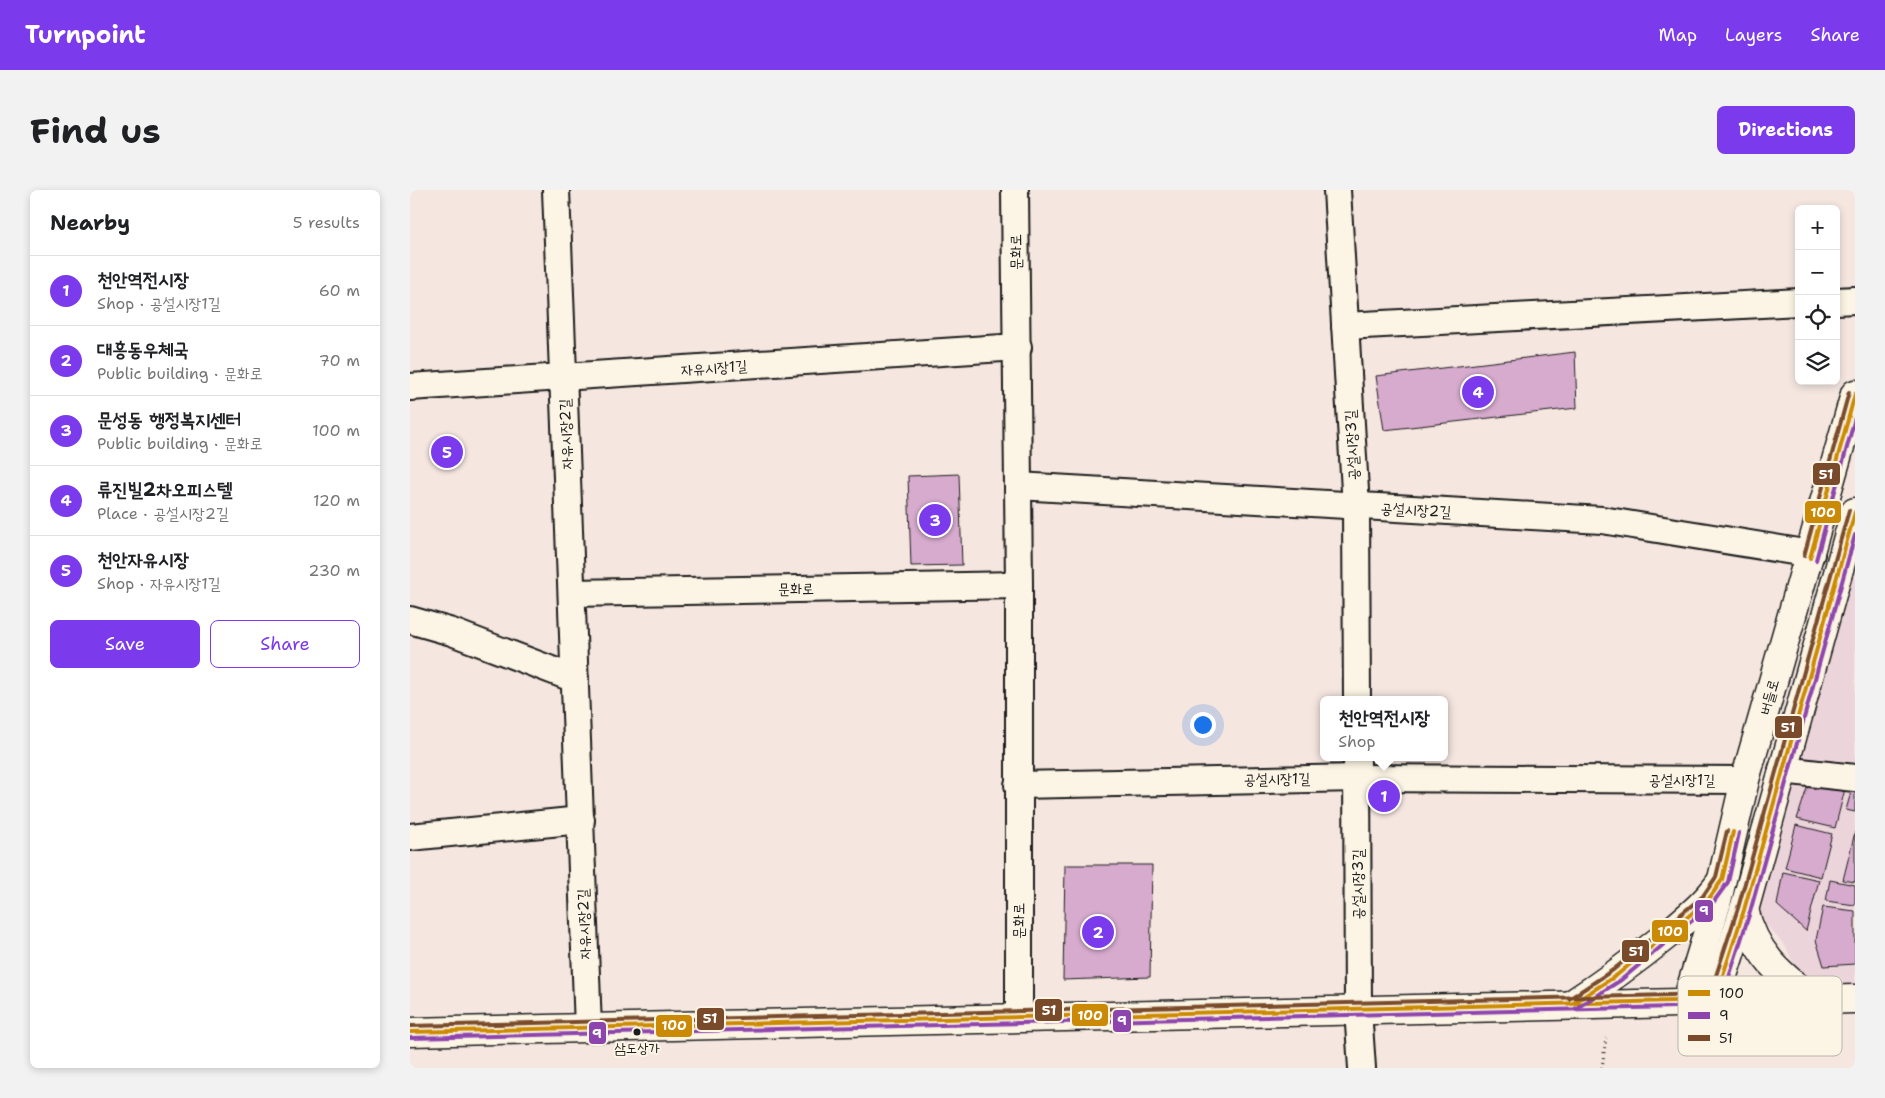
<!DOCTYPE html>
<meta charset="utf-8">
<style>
:root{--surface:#fff;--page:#f2f2f2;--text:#202124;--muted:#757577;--line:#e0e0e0;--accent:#7c3aed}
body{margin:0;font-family:"Shantell Sans","Poor Story",sans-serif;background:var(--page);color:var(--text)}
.controls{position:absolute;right:15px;top:15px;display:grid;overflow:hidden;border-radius:8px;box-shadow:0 2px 8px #0003}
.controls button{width:45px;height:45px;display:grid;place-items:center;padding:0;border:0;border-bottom:1px solid var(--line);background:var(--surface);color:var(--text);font:25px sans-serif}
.you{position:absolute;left:792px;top:534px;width:18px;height:18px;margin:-12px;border:4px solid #fff;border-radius:50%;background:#1a73e8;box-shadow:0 0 0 8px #1a73e833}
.badge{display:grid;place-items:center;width:32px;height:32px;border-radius:50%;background:var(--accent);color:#fff;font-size:16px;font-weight:700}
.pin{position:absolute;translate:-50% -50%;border:2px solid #fff;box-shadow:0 1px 5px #0006}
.popup{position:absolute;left:910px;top:506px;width:128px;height:65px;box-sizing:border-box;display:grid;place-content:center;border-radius:8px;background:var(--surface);filter:drop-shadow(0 1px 4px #0005);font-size:16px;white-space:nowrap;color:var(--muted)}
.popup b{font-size:19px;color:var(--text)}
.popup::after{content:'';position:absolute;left:50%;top:100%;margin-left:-10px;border:10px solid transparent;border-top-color:var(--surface)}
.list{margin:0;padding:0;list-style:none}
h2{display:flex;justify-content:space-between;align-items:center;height:65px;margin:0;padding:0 20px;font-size:21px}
h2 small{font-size:16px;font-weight:400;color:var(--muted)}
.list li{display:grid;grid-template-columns:32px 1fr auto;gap:15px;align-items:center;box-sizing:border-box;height:70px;padding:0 20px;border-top:1px solid var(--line)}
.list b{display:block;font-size:19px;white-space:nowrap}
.list p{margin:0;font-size:16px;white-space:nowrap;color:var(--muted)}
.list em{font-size:16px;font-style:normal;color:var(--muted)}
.actions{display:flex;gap:10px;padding:15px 20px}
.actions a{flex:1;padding:11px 0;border:1px solid var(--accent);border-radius:8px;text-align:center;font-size:18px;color:var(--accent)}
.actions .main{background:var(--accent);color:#fff}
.icon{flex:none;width:28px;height:28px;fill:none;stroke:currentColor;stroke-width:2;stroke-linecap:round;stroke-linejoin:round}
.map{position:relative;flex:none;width:1445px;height:878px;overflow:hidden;border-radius:8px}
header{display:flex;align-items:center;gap:30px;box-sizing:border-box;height:70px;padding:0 25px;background:var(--accent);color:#fff}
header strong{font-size:24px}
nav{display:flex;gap:28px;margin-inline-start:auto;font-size:18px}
.intro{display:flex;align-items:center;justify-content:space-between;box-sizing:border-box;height:120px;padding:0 30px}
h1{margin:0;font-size:35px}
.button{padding:12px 22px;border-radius:8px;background:var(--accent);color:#fff;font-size:18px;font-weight:700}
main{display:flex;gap:30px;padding:0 30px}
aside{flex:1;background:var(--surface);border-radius:8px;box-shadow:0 2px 8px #0003}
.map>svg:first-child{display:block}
.built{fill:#ecd4db}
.building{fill:#d7abce;stroke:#1c1c1c}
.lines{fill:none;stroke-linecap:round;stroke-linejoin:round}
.street-casing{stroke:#1c1c1c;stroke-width:30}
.secondary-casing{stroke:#1c1c1c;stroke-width:31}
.path{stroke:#1c1c1c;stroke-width:3;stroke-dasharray:1 4;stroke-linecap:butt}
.street{stroke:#fcf5e5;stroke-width:26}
.secondary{stroke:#fcf5e5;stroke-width:28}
.bus-1-casing{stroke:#fcf5e5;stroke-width:8}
.bus-2-casing{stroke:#fcf5e5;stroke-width:8}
.bus-3-casing{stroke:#fcf5e5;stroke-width:8}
.bus-1{stroke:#cb8a06;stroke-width:4}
.bus-2{stroke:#8e44ad;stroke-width:4}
.bus-3{stroke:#7a4b2a;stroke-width:4}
.bus-dot{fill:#1c1c1c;stroke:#fcf5e5;stroke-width:2}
.labels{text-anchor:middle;stroke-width:4;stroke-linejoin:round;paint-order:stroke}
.bus-label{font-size:14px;fill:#1c1c1c;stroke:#fcf5e5}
.street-label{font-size:15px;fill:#1c1c1c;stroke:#fcf5e5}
.key{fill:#fcf5e5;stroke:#b9b4a9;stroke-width:1}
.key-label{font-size:14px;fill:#1c1c1c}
.line-badge{stroke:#fcf5e5;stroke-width:2}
.badge-label{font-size:14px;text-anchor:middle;font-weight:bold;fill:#fff}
</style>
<header>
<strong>Turnpoint</strong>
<nav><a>Map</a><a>Layers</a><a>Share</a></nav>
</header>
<div class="intro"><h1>Find us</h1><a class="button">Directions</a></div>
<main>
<aside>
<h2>Nearby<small>5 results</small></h2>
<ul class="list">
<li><span class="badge">1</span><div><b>천안역전시장</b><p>Shop · 공설시장1길</p></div><em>60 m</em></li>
<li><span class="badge">2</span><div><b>대흥동우체국</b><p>Public building · 문화로</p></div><em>70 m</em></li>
<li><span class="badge">3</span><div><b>문성동 행정복지센터</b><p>Public building · 문화로</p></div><em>100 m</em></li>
<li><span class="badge">4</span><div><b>류진빌2차오피스텔</b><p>Place · 공설시장2길</p></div><em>120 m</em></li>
<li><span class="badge">5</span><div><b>천안자유시장</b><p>Shop · 자유시장1길</p></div><em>230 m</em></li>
</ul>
<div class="actions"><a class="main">Save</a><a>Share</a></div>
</aside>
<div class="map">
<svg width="1445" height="878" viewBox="0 0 1445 878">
<rect width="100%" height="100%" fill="#f5e6e0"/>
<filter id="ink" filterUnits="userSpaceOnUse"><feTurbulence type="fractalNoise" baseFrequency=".02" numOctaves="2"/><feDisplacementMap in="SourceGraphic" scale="10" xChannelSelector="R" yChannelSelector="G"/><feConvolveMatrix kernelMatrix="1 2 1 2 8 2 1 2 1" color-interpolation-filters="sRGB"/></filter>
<g filter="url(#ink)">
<!-- built -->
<path class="built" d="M1445,355V796L1418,797L1390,788L1376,757L1344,721Z"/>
<!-- building -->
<g class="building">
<path d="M1165,162L1167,218L974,240L966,186Z"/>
<path d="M549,284L552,375L501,376L498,286Z"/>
<path d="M1398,595L1435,599L1425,638L1387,629Z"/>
<path d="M1443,595H1445V622L1436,620Z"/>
<path d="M1386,635L1422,644L1411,687L1375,678Z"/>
<path d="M1445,642V692L1433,690Z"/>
<path d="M655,675H742L740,787L653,790Z"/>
<path d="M1373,682L1409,690L1396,741L1367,715Z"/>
<path d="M1420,690L1445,695V715L1416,711Z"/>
<path d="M1413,717L1445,721V774L1414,776L1406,750Z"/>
</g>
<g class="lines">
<defs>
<g id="street">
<path d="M146,0L178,838"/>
<path d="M605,0L609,395V827"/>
<path d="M927,0L946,317L947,510"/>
<path d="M1426,111L1445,110"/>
<path d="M935,136L1389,112"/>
<path d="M0,197L608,157"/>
<path d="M608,296L1192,330L1401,364"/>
<path d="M162,403L609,395"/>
<path d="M0,430L42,442L165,489"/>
<path d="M947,567L948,820L952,878"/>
<path d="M1372,580L1445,588"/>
<path d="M608,595L947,588L1335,590"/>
<path d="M0,647L171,630"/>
</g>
<g id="secondary">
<path d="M1334,720C1345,763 1368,783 1402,809"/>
<path d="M1305,810L1334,720L1445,322"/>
<path d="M1277,811L1306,715L1335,590L1445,204"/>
<path d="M1162,814C1196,792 1227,769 1258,744C1277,728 1296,713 1310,693"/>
<path d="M0,842L1445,809"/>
</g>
</defs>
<!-- street casing -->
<use href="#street" class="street-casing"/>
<!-- secondary casing -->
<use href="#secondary" class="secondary-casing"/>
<!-- path -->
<path class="path" d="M1192,878L1196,848"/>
<!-- street -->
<use href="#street" class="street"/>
<!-- secondary -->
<use href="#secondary" class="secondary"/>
<defs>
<g id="bus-1">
<path d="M1400,368L1445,204"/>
<path d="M1162,814L1207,785L1298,710L1312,690L1323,642"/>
<path d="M0,842L1305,810L1334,720L1445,322"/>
</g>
<g id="bus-2">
<path d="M1406,370L1445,228"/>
<path d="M1165,819L1211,790L1302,714L1318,692L1329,643"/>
<path d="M0,848L1307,816L1311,812L1340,722L1445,345"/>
</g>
<g id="bus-3">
<path d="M1394,366L1439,202"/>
<path d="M1159,809L1203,780L1293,706L1306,687L1317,641"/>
<path d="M0,836L1300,804L1328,718L1439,320"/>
</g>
</defs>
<!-- bus-1 casing -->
<use href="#bus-1" class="bus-1-casing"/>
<!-- bus-2 casing -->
<use href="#bus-2" class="bus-2-casing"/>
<!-- bus-3 casing -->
<use href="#bus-3" class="bus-3-casing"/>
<!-- bus-1 -->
<use href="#bus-1" class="bus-1"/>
<!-- bus-2 -->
<use href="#bus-2" class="bus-2"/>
<!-- bus-3 -->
<use href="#bus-3" class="bus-3"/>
</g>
</g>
<!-- markers -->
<circle class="bus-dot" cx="227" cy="842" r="4.5"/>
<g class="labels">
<!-- bus labels -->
<g class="bus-label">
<text x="227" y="863">삼도상가</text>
</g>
<!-- street labels -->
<g class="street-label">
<text transform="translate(606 62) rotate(-91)" y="5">문화로</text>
<text transform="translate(304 178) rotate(-4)" y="5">자유시장1길</text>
<text transform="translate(156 244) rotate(-92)" y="5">자유시장2길</text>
<text transform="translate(942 255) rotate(-93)" y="5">공설시장3길</text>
<text transform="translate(1006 320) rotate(3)" y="5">공설시장2길</text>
<text transform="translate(386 399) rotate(-1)" y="5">문화로</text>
<text transform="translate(1359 507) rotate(-74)" y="5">버들로</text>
<text transform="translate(867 589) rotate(-1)" y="5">공설시장1길</text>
<text x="1272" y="595">공설시장1길</text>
<text transform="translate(948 694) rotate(-90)" y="5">공설시장3길</text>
<text transform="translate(609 731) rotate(-90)" y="5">문화로</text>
<text transform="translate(174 734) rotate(-92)" y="5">자유시장2길</text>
</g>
</g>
<!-- legend -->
<rect x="1268" y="786" width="164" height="80" rx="8" class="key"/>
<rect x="1278" y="800" width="22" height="6" fill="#cb8a06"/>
<rect x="1278" y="822" width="22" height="7" fill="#8e44ad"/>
<rect x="1278" y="845" width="22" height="6" fill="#7a4b2a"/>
<g class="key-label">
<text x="1309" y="808">100</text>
<text x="1309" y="830">9</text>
<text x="1309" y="853">51</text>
</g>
<g class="line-badge">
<rect x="1402" y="272" width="29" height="24" rx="5" fill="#7a4b2a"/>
<rect x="1394" y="310" width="38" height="24" rx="5" fill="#cb8a06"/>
<rect x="1364" y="525" width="29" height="24" rx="5" fill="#7a4b2a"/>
<rect x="1284" y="709" width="20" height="24" rx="5" fill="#8e44ad"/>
<rect x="1241" y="729" width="38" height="24" rx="5" fill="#cb8a06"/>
<rect x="1211" y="749" width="29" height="24" rx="5" fill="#7a4b2a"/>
<rect x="624" y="808" width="29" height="24" rx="5" fill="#7a4b2a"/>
<rect x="661" y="813" width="38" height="24" rx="5" fill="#cb8a06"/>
<rect x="286" y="817" width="29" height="24" rx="5" fill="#7a4b2a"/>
<rect x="702" y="819" width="20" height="24" rx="5" fill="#8e44ad"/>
<rect x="245" y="824" width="38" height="24" rx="5" fill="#cb8a06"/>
<rect x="178" y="831" width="19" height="24" rx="5" fill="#8e44ad"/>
</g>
<g class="badge-label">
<text x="1416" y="289">51</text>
<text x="1413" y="327">100</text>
<text x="1378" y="542">51</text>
<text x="1294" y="725">9</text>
<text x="1260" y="746">100</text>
<text x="1226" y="766">51</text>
<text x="639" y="825">51</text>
<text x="680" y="830">100</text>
<text x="300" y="833">51</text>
<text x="712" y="835">9</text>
<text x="264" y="840">100</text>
<text x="187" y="848">9</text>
</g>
</svg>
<div class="controls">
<button>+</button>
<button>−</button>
<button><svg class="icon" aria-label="locate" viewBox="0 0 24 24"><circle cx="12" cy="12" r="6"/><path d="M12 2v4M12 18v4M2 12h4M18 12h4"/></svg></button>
<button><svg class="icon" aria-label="layers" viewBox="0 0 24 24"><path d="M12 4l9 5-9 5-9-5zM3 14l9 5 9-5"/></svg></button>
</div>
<div class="you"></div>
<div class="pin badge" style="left:974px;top:606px">1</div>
<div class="popup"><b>천안역전시장</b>Shop</div>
<div class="pin badge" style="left:688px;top:742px">2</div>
<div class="pin badge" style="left:525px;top:330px">3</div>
<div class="pin badge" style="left:1068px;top:202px">4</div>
<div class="pin badge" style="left:37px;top:262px">5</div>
</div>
</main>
